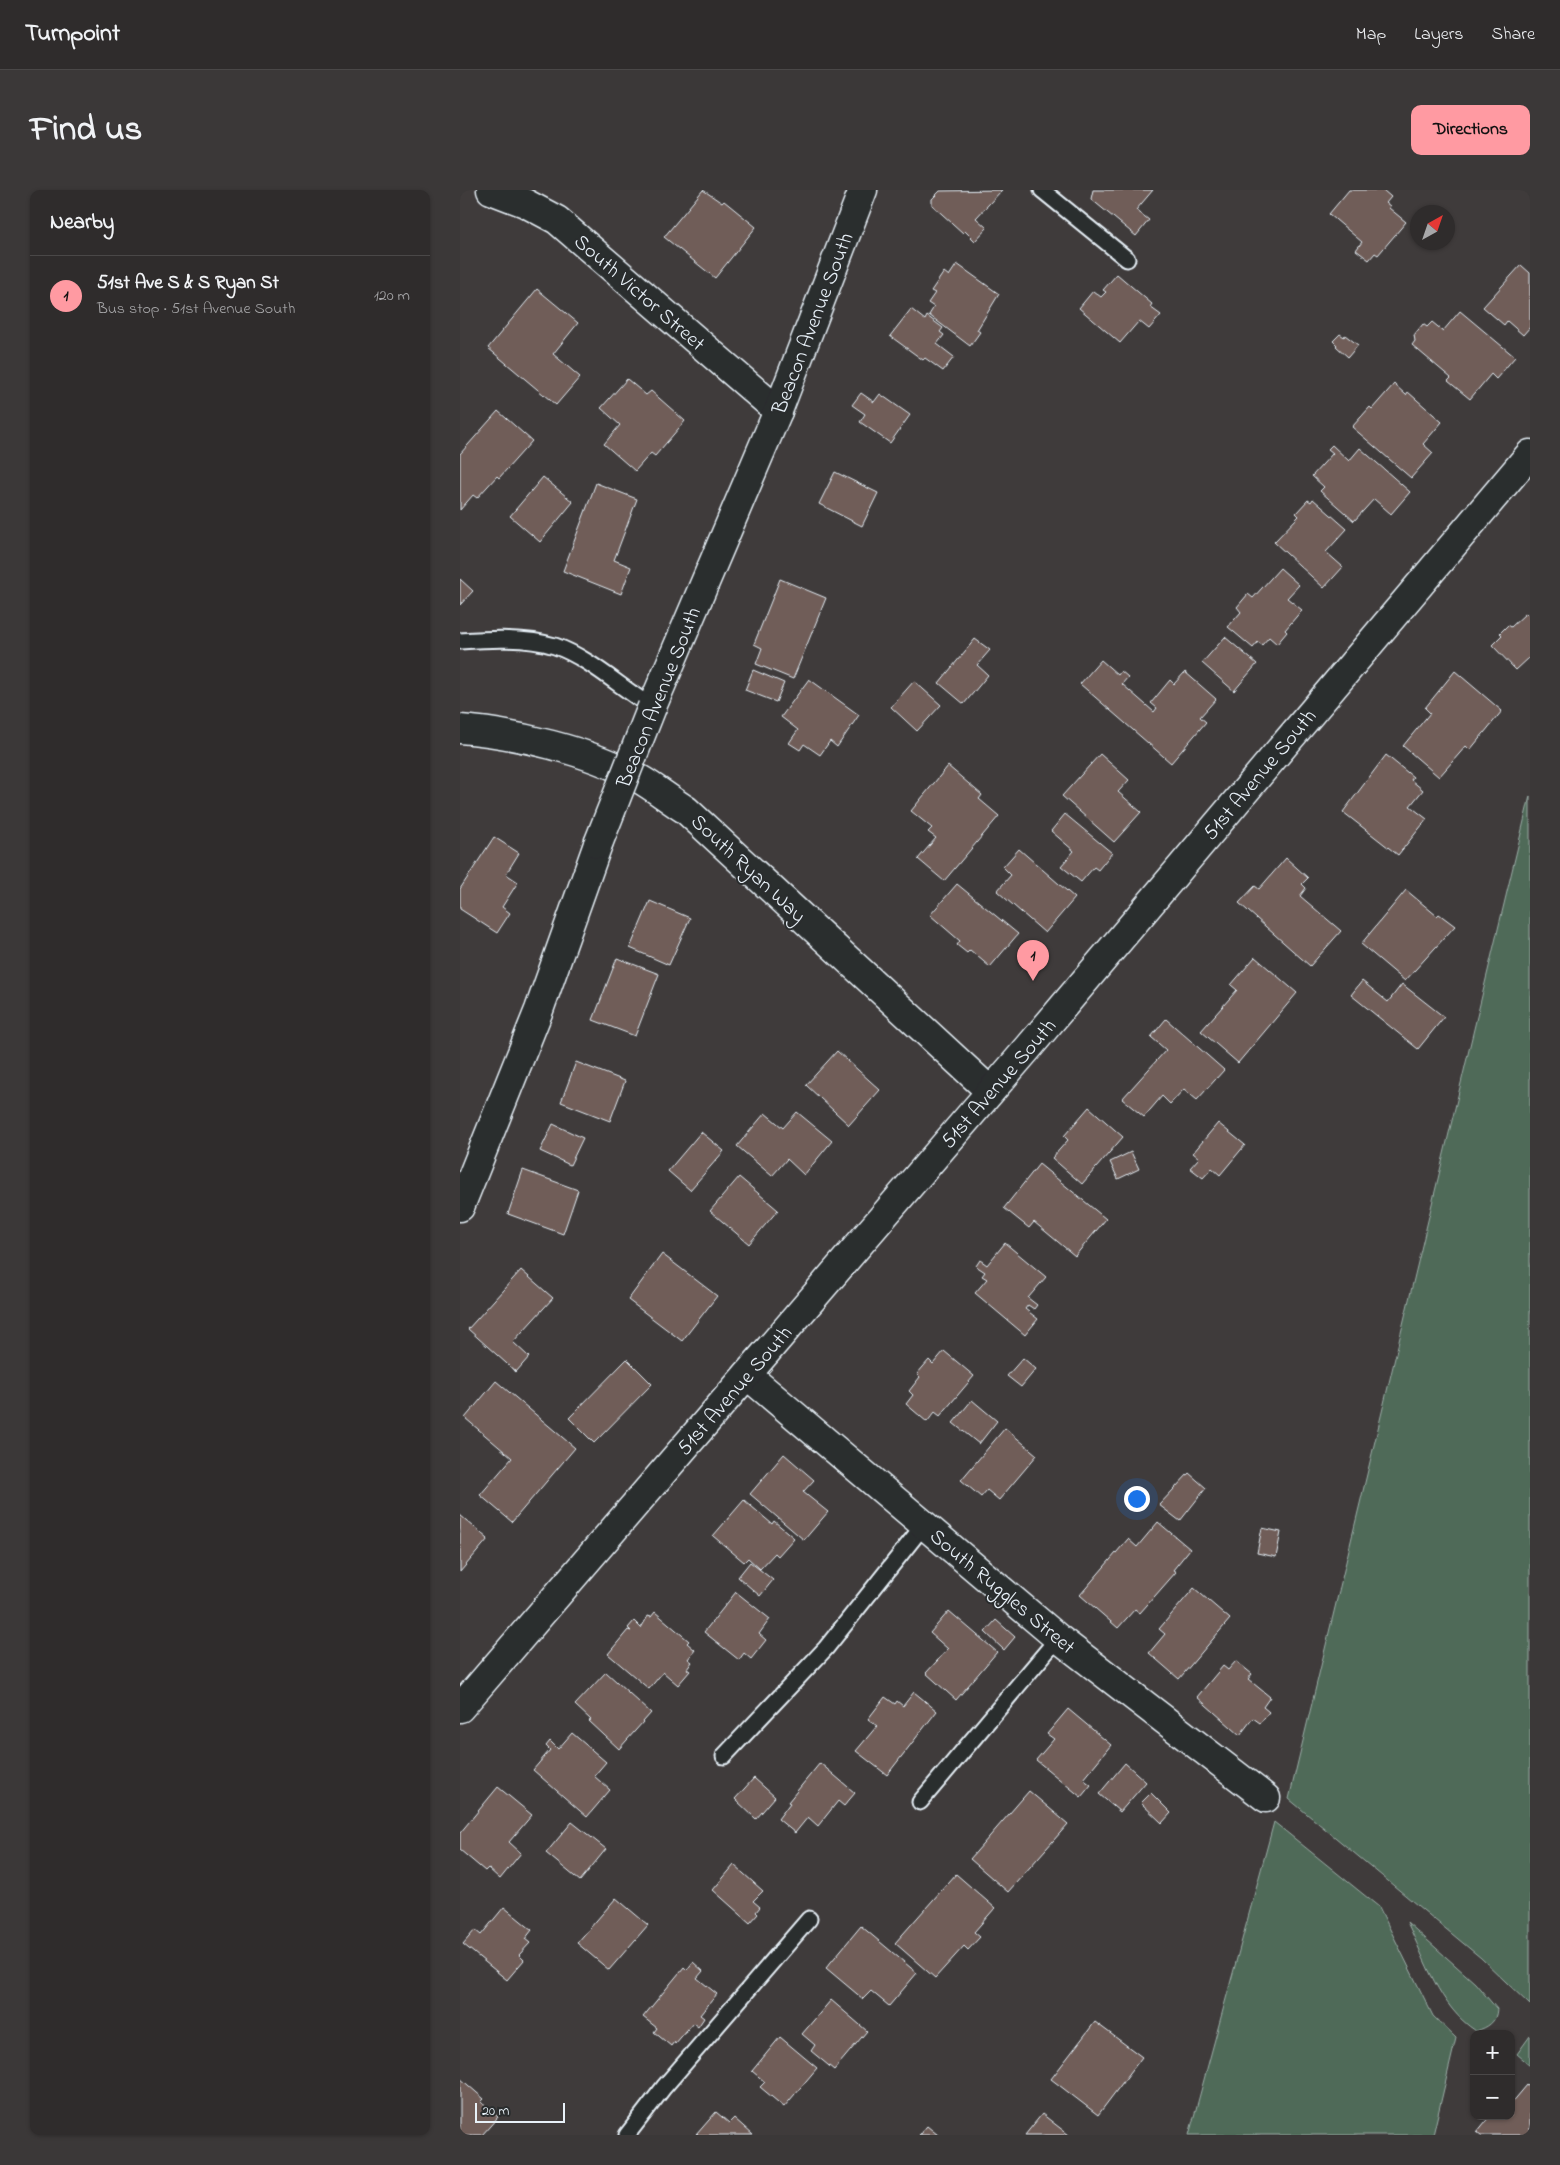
<!DOCTYPE html>
<meta charset="utf-8">
<style>
:root{--surface:#2f2c2c;--page:#3b3838;--text:#f1f3f6;--muted:#a7a7a9;--line:#4a4848;--accent:#ff9aa2}
body{margin:0;font-family:"Indie Flower",sans-serif;background:var(--page);color:var(--text)}
.controls{position:absolute;right:15px;bottom:15px;display:grid;overflow:hidden;border-radius:10px;box-shadow:0 1px 4px #0004}
.controls button{width:45px;height:45px;display:grid;place-items:center;padding:0;border:0;border-bottom:1px solid var(--line);background:var(--surface);color:var(--text);font:25px sans-serif}
.compass{position:absolute;left:950px;top:15px;width:45px;height:45px;border-radius:50%;background:var(--surface);box-shadow:0 1px 4px #0004;rotate:40deg}
.scale{position:absolute;left:15px;bottom:12px;width:90px;box-sizing:border-box;padding-left:5px;border:2px solid #e8f1f8;border-top:0;font-size:14px;line-height:18px;white-space:nowrap;color:#e8f1f8;-webkit-text-stroke:4px #2a2d2e;paint-order:stroke}
.you{position:absolute;left:676px;top:1308px;width:18px;height:18px;margin:-12px;border:4px solid #fff;border-radius:50%;background:#1a73e8;box-shadow:0 0 0 8px #1a73e833}
.badge{display:grid;place-items:center;width:32px;height:32px;border-radius:50%;background:var(--accent);color:#111;font-size:16px;font-weight:700}
.pin{position:absolute;translate:-50% -41px;filter:drop-shadow(0 1px 2px #0008)}
.pin::after{content:'';position:absolute;top:26px;width:18px;height:15px;background:inherit;clip-path:polygon(0 0,100% 0,50% 100%)}
.list{margin:0;padding:0;list-style:none}
h2{display:flex;justify-content:space-between;align-items:center;height:65px;margin:0;padding:0 20px;font-size:21px}
h2 small{font-size:16px;font-weight:400;color:var(--muted)}
.list li{display:grid;grid-template-columns:32px 1fr auto;gap:15px;align-items:center;box-sizing:border-box;height:80px;padding:0 20px;border-top:1px solid var(--line)}
.list b{display:block;font-size:19px;white-space:nowrap}
.list p{margin:0;font-size:16px;white-space:nowrap;color:var(--muted)}
.list em{font-size:16px;font-style:normal;color:var(--muted)}
.map{position:relative;flex:none;width:1070px;height:1945px;overflow:hidden;border-radius:10px}
header{display:flex;align-items:center;gap:30px;box-sizing:border-box;height:70px;padding:0 25px;background:var(--surface);border-bottom:1px solid var(--line)}
header strong{font-size:24px}
nav{display:flex;gap:28px;margin-inline-start:auto;font-size:18px}
.intro{display:flex;align-items:center;justify-content:space-between;box-sizing:border-box;height:120px;padding:0 30px}
h1{margin:0;font-size:35px}
.button{padding:12px 22px;border-radius:10px;background:var(--accent);color:#111;font-size:18px;font-weight:700}
main{display:flex;gap:30px;padding:0 30px}
aside{flex:1;background:var(--surface);border-radius:10px;box-shadow:0 1px 4px #0004}
.map>svg:first-child{display:block}
.green{fill:#4f6a59;stroke:#9caea8}
.building{fill:#6f5d58;stroke:#e8f1f8}
.lines{fill:none;stroke-linecap:round;stroke-linejoin:round}
.lane-casing{stroke:#e8f1f8;stroke-width:19}
.street-casing{stroke:#e8f1f8;stroke-width:31}
.secondary-casing{stroke:#e8f1f8;stroke-width:31}
.lane{stroke:#2a2d2e;stroke-width:15}
.street{stroke:#2a2d2e;stroke-width:28}
.secondary{stroke:#2a2d2e;stroke-width:28}
.street-bridge-casing{stroke:#e8f1f8;stroke-width:31;stroke-linecap:butt}
.street-bridge{stroke:#2a2d2e;stroke-width:28}
.labels{text-anchor:middle;stroke-width:4;stroke-linejoin:round;paint-order:stroke}
.street-label{font-size:21px;fill:#e8f1f8;stroke:#2a2d2e}
</style>
<header>
<strong>Turnpoint</strong>
<nav><a>Map</a><a>Layers</a><a>Share</a></nav>
</header>
<div class="intro"><h1>Find us</h1><a class="button">Directions</a></div>
<main>
<aside>
<h2>Nearby<small></small></h2>
<ul class="list">
<li><span class="badge">1</span><div><b>51st Ave S &amp; S Ryan St</b><p>Bus stop · 51st Avenue South</p></div><em>120 m</em></li>
</ul>
</aside>
<div class="map">
<svg width="1070" height="1945" viewBox="0 0 1070 1945">
<rect width="100%" height="100%" fill="#3f3b3b"/>
<filter id="ink" filterUnits="userSpaceOnUse"><feTurbulence type="fractalNoise" baseFrequency=".02" numOctaves="2"/><feDisplacementMap in="SourceGraphic" scale="10" xChannelSelector="R" yChannelSelector="G"/><feConvolveMatrix kernelMatrix="1 2 1 2 8 2 1 2 1" color-interpolation-filters="sRGB"/></filter>
<g filter="url(#ink)">
<!-- green -->
<g class="green">
<path d="M1070,606V1815L1021,1768L829,1609Z"/>
<path d="M814,1632L919,1717L973,1826L996,1848L973,1945H729Z"/>
<path d="M947,1732L1015,1793L1037,1819C1036,1833 1028,1837 1016,1841C979,1817 965,1769 947,1732Z"/>
<path d="M1070,1846V1875L1057,1864Z"/>
</g>
<!-- building -->
<g class="building">
<path d="M243,0L262,13L264,11L296,37L255,88L204,47Z"/>
<path d="M542,0L516,28L527,38L515,51L505,41L503,43L472,15V9L480,1Z"/>
<path d="M633,0H693L676,20L689,30L676,46L631,9Z"/>
<path d="M889,0H923L931,7L926,13L930,16L929,18L946,32L918,65L915,63L909,70L896,60L902,52L869,24Z"/>
<path d="M497,74L539,104L517,140L520,142L510,156L469,125L474,117L468,113L475,103L471,101L484,82L489,86Z"/>
<path d="M1061,75L1070,83V137L1063,145L1047,131L1044,135L1023,117Z"/>
<path d="M657,84L692,114L690,117L701,125L689,139L679,131L660,153L619,118L633,101L641,107L646,102L643,100Z"/>
<path d="M77,99L118,133L93,164L120,187L96,215L28,158Z"/>
<path d="M451,119L465,130L467,126L483,138L480,142L484,145L477,154L494,167L483,181L465,168L463,170L430,146Z"/>
<path d="M1000,121L1055,167L1036,189L1031,184L1010,209L988,191L991,188L952,155L955,151L954,145L963,134L967,137L972,132L983,141Z"/>
<path d="M880,144L884,147L885,145L898,155L888,167L876,156L877,155L873,151Z"/>
<path d="M167,189L186,205L191,201L225,231L195,266L191,263L175,281L144,254L160,235L141,218Z"/>
<path d="M934,194L946,205L948,202L982,232L963,254L973,263L951,288L892,237L910,217L912,219Z"/>
<path d="M401,203L414,212L420,204L450,225L430,253L400,232L405,224L392,215Z"/>
<path d="M38,221L72,251L39,288L37,286L17,308L13,305L0,320V264Z"/>
<path d="M872,255L889,271L900,258L950,302L931,324L914,309L894,331L860,301L864,297L852,286L873,263L868,259Z"/>
<path d="M375,282L418,303L402,336L359,314Z"/>
<path d="M83,287L113,312L80,352L50,326Z"/>
<path d="M136,293L177,309L154,370L171,377L161,404L103,381Z"/>
<path d="M853,309L887,339L866,362L883,377L864,398L814,352L839,326L836,323L848,310L851,312Z"/>
<path d="M820,378L839,395L827,408L842,420L825,440L827,442L817,454L809,447L802,455L798,452L793,458L768,437L781,422L777,417L788,404L793,408Z"/>
<path d="M0,389L13,401L0,415Z"/>
<path d="M320,389L366,408L333,489L296,474L302,458L294,454Z"/>
<path d="M1066,423L1070,427V467L1056,480L1032,455L1042,445L1040,443L1048,435L1051,437Z"/>
<path d="M765,447L797,474L774,501L742,473Z"/>
<path d="M515,449L530,460L517,475L528,485L504,514L479,493Z"/>
<path d="M641,470L658,485L661,481L668,487L662,494L694,522L697,518L691,513L710,490L714,494L725,482L756,509L740,527L746,532L711,573L620,494Z"/>
<path d="M293,480L324,493L316,512L285,500Z"/>
<path d="M995,481L1042,521L1010,560L1006,556L979,587L943,556L970,523L965,518Z"/>
<path d="M349,489L399,525L377,557L370,551L360,565L344,554L340,560L329,553L338,540L321,527Z"/>
<path d="M454,491L481,515L457,541L431,517Z"/>
<path d="M640,564L669,590L658,602L681,622L654,652L602,606Z"/>
<path d="M926,565L953,587L951,590L963,600L950,616L967,629L938,665L883,622Z"/>
<path d="M488,576L522,605L519,609L539,626L484,691L458,669L476,648L468,642L472,638L451,621Z"/>
<path d="M605,624L652,663L638,680L634,677L621,692L601,676L614,661L591,641Z"/>
<path d="M34,647L59,663L46,684L58,692L42,717L50,723L37,743L0,719V699Z"/>
<path d="M559,659L615,708L585,743L537,701L551,685L543,677Z"/>
<path d="M826,668L848,688L842,694L846,698L840,706L881,741L850,776L779,713L795,696L799,699Z"/>
<path d="M497,694L558,744L530,777L510,760L507,763L497,755L500,751L470,725Z"/>
<path d="M946,700L977,726L979,724L995,736L945,791L901,754Z"/>
<path d="M190,711L230,728L209,775L170,758Z"/>
<path d="M795,767L837,803L778,873L741,841L777,800L771,795Z"/>
<path d="M157,768L199,784L175,846L133,830Z"/>
<path d="M902,791L928,812L942,794L984,827L958,859L891,805Z"/>
<path d="M706,829L764,880L737,910L724,899L710,914L702,906L684,927L662,909L706,860L691,847Z"/>
<path d="M377,861L420,900L389,935L346,895Z"/>
<path d="M116,872L165,891L150,931L101,912Z"/>
<path d="M629,917L663,947L622,994L592,968L608,950L604,946Z"/>
<path d="M337,922L372,951L344,985L327,969L312,986L277,956L305,923L323,938Z"/>
<path d="M758,933L785,955L760,985L752,978L743,988L730,978L739,968L733,963Z"/>
<path d="M93,934L123,948L110,975L80,961Z"/>
<path d="M241,942L264,961L230,1000L208,981Z"/>
<path d="M671,962L679,979L658,989L650,972Z"/>
<path d="M579,974L646,1029L615,1066L574,1032L569,1038L544,1018Z"/>
<path d="M63,980L118,1000L103,1044L48,1024Z"/>
<path d="M279,987L318,1020L289,1054L250,1021Z"/>
<path d="M545,1053L586,1087L568,1108L577,1115L574,1119L568,1115L565,1119L578,1129L565,1145L515,1103L527,1089L522,1086L525,1082L516,1076L520,1070L527,1075Z"/>
<path d="M202,1064L257,1106L222,1151L168,1110Z"/>
<path d="M61,1080L93,1108L53,1152L69,1167L56,1182L8,1139Z"/>
<path d="M484,1161L514,1186L480,1226L475,1222L467,1232L446,1214L453,1205L449,1201L460,1187L457,1184L469,1170L473,1174Z"/>
<path d="M563,1168L576,1179L561,1197L547,1186Z"/>
<path d="M167,1169L192,1194L134,1253L109,1228Z"/>
<path d="M36,1191L115,1258L52,1332L20,1305L52,1268L5,1228Z"/>
<path d="M512,1210L537,1231L519,1254L493,1233Z"/>
<path d="M545,1238L577,1265L539,1310L527,1300L521,1307L501,1290Z"/>
<path d="M324,1264L354,1290L343,1302L368,1322L344,1350L290,1304Z"/>
<path d="M729,1283L746,1298L720,1331L699,1315Z"/>
<path d="M284,1310L312,1334L314,1331L334,1348L318,1366L315,1363L300,1379L288,1368L284,1372L253,1346Z"/>
<path d="M0,1325L28,1349L0,1382Z"/>
<path d="M698,1332L730,1359L713,1380L716,1382L680,1423L675,1419L658,1438L620,1405L668,1349L677,1357Z"/>
<path d="M802,1338L821,1342L816,1367L797,1363Z"/>
<path d="M290,1372L313,1390L300,1406L278,1387Z"/>
<path d="M734,1398L770,1429L719,1489L689,1463L705,1444L699,1439Z"/>
<path d="M276,1402L310,1429L299,1444L306,1450L291,1469L284,1463L279,1470L244,1442Z"/>
<path d="M489,1421L537,1462L496,1510L466,1483L488,1459L470,1443Z"/>
<path d="M195,1422L229,1451L227,1453L235,1460L228,1469L232,1472L227,1479L230,1481L218,1495L203,1482L189,1499L148,1464L168,1440L171,1441L168,1438L174,1431L181,1438L188,1426L191,1427Z"/>
<path d="M536,1430L555,1447L544,1460L525,1442Z"/>
<path d="M776,1471L792,1484L788,1489L810,1507L803,1517L809,1522L800,1533L793,1528L780,1545L737,1507L763,1476L768,1480Z"/>
<path d="M146,1482L191,1523L159,1559L129,1531L131,1530L115,1515Z"/>
<path d="M454,1502L477,1521L427,1585L396,1561L417,1536L408,1529L425,1507L435,1514L437,1511L443,1516Z"/>
<path d="M608,1519L651,1555L623,1589L631,1595L621,1607L576,1570L594,1549L587,1544Z"/>
<path d="M112,1543L146,1572L134,1586L150,1600L127,1627L73,1580L90,1560L86,1556L90,1551L98,1559Z"/>
<path d="M360,1573L395,1603L384,1616L378,1611L358,1636L348,1627L335,1643L318,1629L330,1613L328,1612Z"/>
<path d="M665,1573L686,1592L660,1622L639,1604Z"/>
<path d="M294,1588L315,1607L296,1629L275,1609Z"/>
<path d="M38,1597L72,1625L49,1652L61,1663L40,1689L28,1678L25,1681L0,1660V1643Z"/>
<path d="M569,1601L608,1634L548,1702L510,1669Z"/>
<path d="M691,1603L711,1623L702,1633L681,1613Z"/>
<path d="M112,1632L146,1659L120,1691L86,1663Z"/>
<path d="M274,1675L303,1701L293,1711L300,1717L296,1722L298,1724L290,1733L253,1700Z"/>
<path d="M496,1684L535,1718L514,1742L520,1747L508,1760L504,1756L475,1788L435,1753Z"/>
<path d="M156,1708L188,1735L149,1780L117,1753Z"/>
<path d="M44,1717L72,1740L65,1749L70,1753L59,1765L64,1770L47,1790L3,1754L15,1740L21,1745Z"/>
<path d="M401,1736L457,1783L429,1816L411,1801L403,1809L366,1778Z"/>
<path d="M233,1772L243,1781L237,1788L257,1804L240,1825L244,1828L238,1837L233,1833L215,1854L214,1852L211,1856L194,1842L197,1838L183,1827L224,1777L227,1780Z"/>
<path d="M371,1810L407,1841L374,1880L351,1861L355,1855L342,1844Z"/>
<path d="M635,1832L682,1867L638,1925L591,1889Z"/>
<path d="M320,1847L357,1878L324,1917L300,1897L305,1892L292,1881Z"/>
<path d="M0,1888L24,1909L21,1912L38,1927L22,1945H0Z"/>
<path d="M1067,1895L1070,1898V1945H1021L1017,1942L1030,1926H1051V1914Z"/>
<path d="M256,1922L269,1933L274,1928L293,1945H236Z"/>
<path d="M582,1924L609,1945H565Z"/>
<path d="M467,1936L478,1945H459Z"/>
</g>
<g class="lines">
<defs>
<g id="lane">
<path d="M582,0L667,69"/>
<path d="M0,451C30,449 66,447 95,456C128,467 161,498 192,517"/>
<path d="M264,1566L366,1458L463,1336"/>
<path d="M460,1612L598,1448"/>
<path d="M167,1945L204,1897L349,1729"/>
</g>
<g id="street">
<path d="M31,0L65,13L97,30L318,221"/>
<path d="M192,517L318,221L403,0"/>
<path d="M0,1017L79,820L138,654"/>
<path d="M287,1185L598,1448L806,1608"/>
</g>
<g id="secondary">
<path d="M0,539C54,543 130,561 178,588C194,597 210,610 226,620L530,901"/>
<path d="M0,1518L569,857L1070,264"/>
</g>
</defs>
<!-- lane casing -->
<use href="#lane" class="lane-casing"/>
<!-- street casing -->
<use href="#street" class="street-casing"/>
<!-- secondary casing -->
<use href="#secondary" class="secondary-casing"/>
<!-- lane -->
<use href="#lane" class="lane"/>
<!-- street -->
<use href="#street" class="street"/>
<!-- secondary -->
<use href="#secondary" class="secondary"/>
<defs>
<path id="street-bridge" d="M138,654L192,517"/>
</defs>
<!-- street-bridge casing -->
<use href="#street-bridge" class="street-bridge-casing"/>
<!-- street-bridge -->
<use href="#street-bridge" class="street-bridge"/>
</g>
</g>
<g class="labels">
<!-- street labels -->
<g class="street-label">
<text transform="translate(180 102) rotate(41)" y="7">South Victor Street</text>
<text transform="translate(352 133) rotate(-69)" y="7">Beacon Avenue South</text>
<text transform="translate(198 507) rotate(-68)" y="7">Beacon Avenue South</text>
<text transform="translate(799 584) rotate(-50)" y="7">51st Avenue South</text>
<text transform="translate(289 678) rotate(43)" y="7">South Ryan Way</text>
<text transform="translate(538 893) rotate(-49)" y="7">51st Avenue South</text>
<text transform="translate(274 1200) rotate(-49)" y="7">51st Avenue South</text>
<text transform="translate(543 1401) rotate(40)" y="7">South Ruggles Street</text>
</g>
</g>
</svg>
<div class="controls">
<button>+</button>
<button>−</button>
</div>
<svg class="compass" viewBox="-18 -18 36 36"><path d="M0-13l5 13h-10z" fill="#e53935"/><path d="M0 13l5-13h-10z" fill="#a7a7a9"/></svg>
<div class="scale">20 m</div>
<div class="you"></div>
<div class="pin badge" style="left:573px;top:791px">1</div>
</div>
</main>
